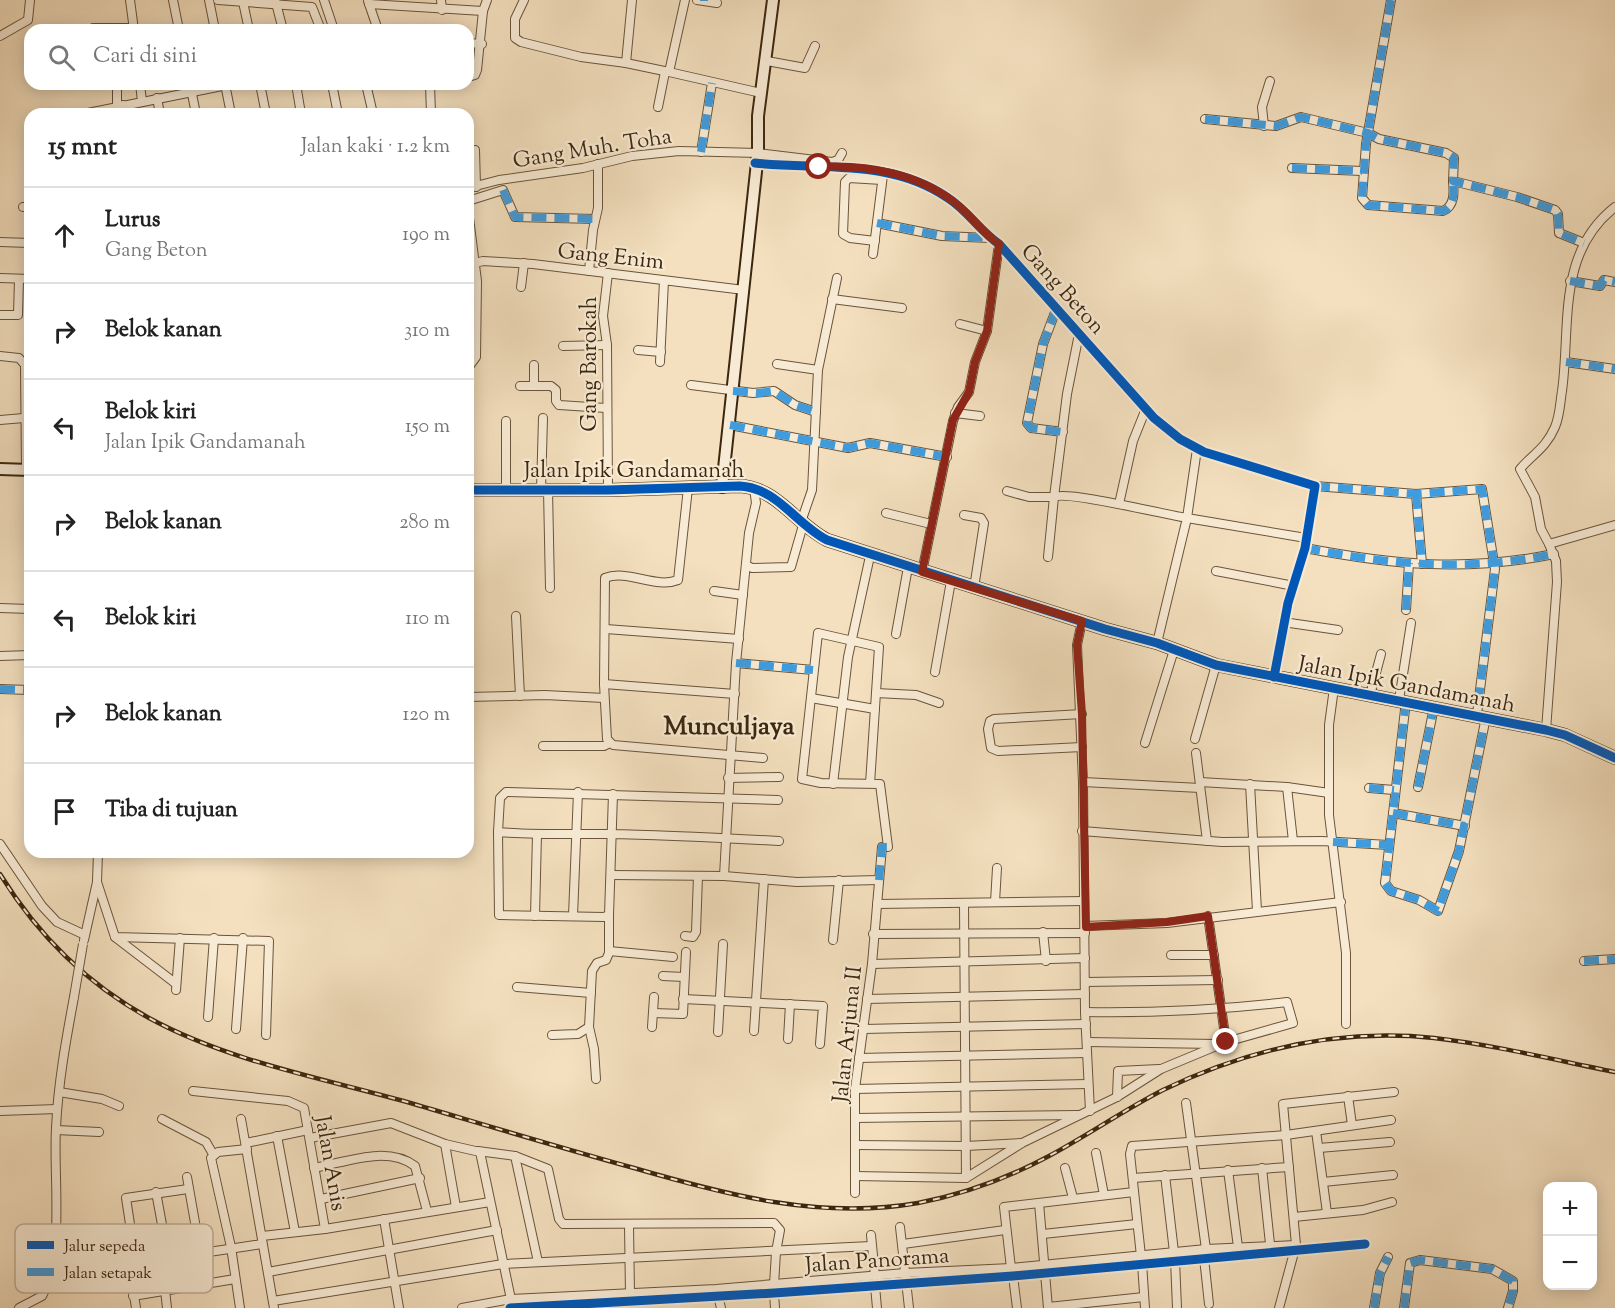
<!DOCTYPE html>
<html lang="id">
<meta charset="utf-8">
<style>
:root{--surface:#fff;--page:#f2f2f2;--text:#222;--muted:#767676;--line:#e0e0e0}
body{margin:0;font-family:"Sorts Mill Goudy",serif;background:var(--page);color:var(--text)}
.controls{position:absolute;right:18px;bottom:18px;display:grid;overflow:hidden;border-radius:12px;box-shadow:0 3px 15px #0003}
.controls button{width:54px;height:54px;display:grid;place-items:center;padding:0;border:0;border-bottom:2px solid var(--line);background:var(--surface);color:var(--text);font:30px sans-serif}
.stop{position:absolute;width:18px;height:18px;margin:-14px;border:4px solid #8f2418;border-radius:50%;background:#fff}
.stop.end{background:#8f2418;border-color:#fff;box-shadow:0 2px 6px #0008}
.list{margin:0;padding:0;list-style:none}
h2{display:flex;justify-content:space-between;align-items:center;height:78px;margin:0;padding:0 24px;font-size:26px}
h2 small{font-size:20px;font-weight:400;color:var(--muted)}
.list li{display:grid;grid-template-columns:39px 1fr auto;gap:18px;align-items:center;box-sizing:border-box;height:96px;padding:0 24px;border-top:2px solid var(--line)}
.list b{display:block;font-size:22px;white-space:nowrap}
.list p{margin:0;font-size:20px;white-space:nowrap;color:var(--muted)}
.list em{font-size:20px;font-style:normal;color:var(--muted)}
.icon{flex:none;width:33px;height:33px;fill:none;stroke:currentColor;stroke-width:2;stroke-linecap:round;stroke-linejoin:round}
.map{position:relative;flex:none;width:1615px;height:1308px;overflow:hidden}
.search{position:absolute;background:var(--surface);box-shadow:0 3px 15px #0003;left:24px;top:24px;width:450px;height:66px;display:flex;align-items:center;gap:15px;box-sizing:border-box;padding:0 21px;border-radius:18px;color:var(--muted);font-size:22px}
.panel{position:absolute;background:var(--surface);box-shadow:0 3px 15px #0003;left:24px;top:108px;width:450px;height:750px;border-radius:18px}
.map>svg:first-child{display:block}
.lines{fill:none;stroke-linecap:round;stroke-linejoin:round}
.street-casing{stroke:#6a543a;stroke-width:10}
.secondary-casing{stroke:#3c260e;stroke-width:14}
.street{stroke:#f8ebd5;stroke-width:8}
.secondary{stroke:#f8ebd5;stroke-width:10}
.rail-casing{stroke:#3c260e;stroke-width:4.5}
.rail{stroke:#f8ebd5;stroke-width:2;stroke-dasharray:7;stroke-linecap:butt}
.street-bridge-casing{stroke:#6a543a;stroke-width:10;stroke-linecap:butt}
.street-bridge{stroke:#f8ebd5;stroke-width:8}
.quiet{stroke:#3f9cde;stroke-width:8;stroke-dasharray:15 8;stroke-linecap:butt}
.cycleway-casing{stroke:#f8ebd5;stroke-width:13}
.cycleway{stroke:#0057b8;stroke-width:9}
.route{stroke:#8f2418;stroke-width:8}
.labels{text-anchor:middle;stroke-width:4.5;stroke-linejoin:round;paint-order:stroke}
.street-label{font-size:22px;fill:#3c260e;stroke:#f8ebd5}
.quarter-label{font-size:26px;font-weight:bold;fill:#3c260e;stroke:#f8ebd5}
.key{fill:#f8ebd5;stroke:#c0b099;stroke-width:1.5}
.key-label{font-size:16px;fill:#3c260e}
</style>
<div class="map">
<svg width="1615" height="1308" viewBox="0 0 1615 1308">
<rect width="100%" height="100%" fill="#f4e0bf"/>
<filter id="stains"><feTurbulence type="fractalNoise" baseFrequency=".00333" numOctaves="4"/><feColorMatrix values="0 0 0 0 .2 0 0 0 0 .09 0 0 0 0 .02 0 0 0 .5 -.17"/></filter>
<radialGradient id="worn" r=".72"><stop offset=".6" stop-color="#630" stop-opacity="0"/><stop offset="1" stop-color="#630" stop-opacity=".3"/></radialGradient>
<g class="lines">
<defs>
<g id="street">
<path d="M130,0L134,30"/>
<path d="M173,0L179,30"/>
<path d="M209,0L215,30"/>
<path d="M218,0L312,7L321,30"/>
<path d="M324,0L334,30"/>
<path d="M441,0L442,10"/>
<path d="M524,0L515,19V38L521,42L581,57L626,63"/>
<path d="M632,0L626,63L669,72L685,0"/>
<path d="M697,0L717,3"/>
<path d="M1391,0L1366,144L1362,198L1368,205L1443,211C1455,206 1454,192 1453,181"/>
<path d="M368,1L378,30"/>
<path d="M243,2L249,30"/>
<path d="M276,3L283,30"/>
<path d="M369,4L483,11"/>
<path d="M93,28H134"/>
<path d="M0,36L28,20L30,0"/>
<path d="M468,43L482,44"/>
<path d="M767,61L805,68L815,46"/>
<path d="M669,72L761,93"/>
<path d="M468,77L475,75L477,70L483,11L487,0"/>
<path d="M117,84V107"/>
<path d="M140,84L142,101"/>
<path d="M190,84L196,114"/>
<path d="M225,84L231,114"/>
<path d="M260,84L266,114"/>
<path d="M296,84L301,114"/>
<path d="M332,84L338,114"/>
<path d="M366,84L373,114"/>
<path d="M430,84L431,114"/>
<path d="M157,98L160,114"/>
<path d="M123,105L125,114"/>
<path d="M658,107L665,72"/>
<path d="M83,114L232,84"/>
<path d="M1205,119L1276,126L1301,117L1368,133L1379,139L1446,153L1454,158L1453,181L1517,197L1555,210L1558,214L1559,233L1584,243"/>
<path d="M1264,126L1262,107L1270,81"/>
<path d="M475,150L476,187"/>
<path d="M701,152L712,83"/>
<path d="M755,163C822,170 890,158 948,198C968,211 980,231 999,244L1154,418L1180,439L1204,452L1315,486L1305,548L1288,603L1274,677"/>
<path d="M1292,168L1362,171"/>
<path d="M468,188L499,180L583,168L632,156L679,151L758,153L832,162L838,160L842,153"/>
<path d="M468,201L503,190L515,217L595,219"/>
<path d="M23,207H30"/>
<path d="M468,210L477,281L476,357L468,368"/>
<path d="M877,223L942,236L990,238"/>
<path d="M875,241L850,238L843,234L845,182L849,178L882,180"/>
<path d="M0,242L30,243"/>
<path d="M873,254L883,175"/>
<path d="M475,263L483,261L533,264L744,290"/>
<path d="M589,271L593,230L598,208V164"/>
<path d="M0,278L30,279"/>
<path d="M1570,281L1600,286L1604,280L1615,282"/>
<path d="M521,287L524,263"/>
<path d="M832,299L902,308"/>
<path d="M1056,310L1043,344L1027,423L1031,428L1063,432"/>
<path d="M0,315H18L19,279"/>
<path d="M960,324L987,331"/>
<path d="M1079,334L1067,394L1054,497C1066,490 1166,515 1187,518L1157,643"/>
<path d="M563,346L607,345"/>
<path d="M638,350L661,352"/>
<path d="M0,356L19,358L25,365L26,470"/>
<path d="M660,362L664,281"/>
<path d="M1566,362L1615,369"/>
<path d="M777,364L818,370"/>
<path d="M534,385V365"/>
<path d="M691,385L753,393L774,391L795,405L816,412"/>
<path d="M520,386H551L556,390V401L559,405L606,408"/>
<path d="M955,413L980,416"/>
<path d="M0,420L24,418"/>
<path d="M506,421V489"/>
<path d="M730,425L848,448L870,443L947,457"/>
<path d="M1197,449L1187,518L1306,538"/>
<path d="M1315,486L1416,494L1482,489L1495,569L1477,714"/>
<path d="M688,488L678,580C656,589 627,569 605,578L604,684L607,739L613,745L763,758"/>
<path d="M541,490L543,418"/>
<path d="M548,490L550,588"/>
<path d="M608,490L607,345L603,316L608,273"/>
<path d="M1007,491L1029,497H1054L1048,557"/>
<path d="M1416,494L1422,564"/>
<path d="M1119,504L1133,441L1145,411"/>
<path d="M886,513L931,524"/>
<path d="M964,515L981,518L984,523L974,588"/>
<path d="M801,522L812,490L818,370L837,278"/>
<path d="M1549,544L1541,529L1535,497L1520,469C1533,454 1546,448 1555,427C1560,415 1560,403 1562,391C1571,326 1556,253 1615,207"/>
<path d="M1305,548C1394,565 1465,572 1554,554"/>
<path d="M746,565L752,568L791,567L803,525"/>
<path d="M1216,571L1294,586"/>
<path d="M922,572L953,421L958,407L969,392L975,362L987,331L999,244"/>
<path d="M714,591L743,595"/>
<path d="M0,608L30,609"/>
<path d="M1406,610L1409,563"/>
<path d="M516,616L520,696"/>
<path d="M1082,621L1077,645L1083,782L1085,1012L1090,1111"/>
<path d="M1283,622L1338,630"/>
<path d="M606,629L739,639"/>
<path d="M896,634L908,567"/>
<path d="M0,656L30,655"/>
<path d="M736,663L813,670"/>
<path d="M935,672L951,581"/>
<path d="M604,684L735,694"/>
<path d="M1334,688L1329,725V815L1346,953V1024"/>
<path d="M0,689L30,690"/>
<path d="M876,693L916,695L939,703"/>
<path d="M1370,695L1381,654"/>
<path d="M468,697L545,695L604,698"/>
<path d="M811,698L875,709"/>
<path d="M1399,700L1411,623"/>
<path d="M1406,701L1385,883L1391,891L1419,900L1438,911L1459,851L1486,717"/>
<path d="M1082,714L994,719L990,721L988,729L991,748L998,751L1082,747"/>
<path d="M1546,730L1557,582L1556,561L1549,544L1615,525"/>
<path d="M1195,739L1216,665"/>
<path d="M1145,743L1174,650"/>
<path d="M543,746H604L610,743"/>
<path d="M1196,753L1207,841"/>
<path d="M728,778L779,777"/>
<path d="M1083,782L1200,788"/>
<path d="M1200,782L1287,787L1329,793"/>
<path d="M833,784L848,657L870,556"/>
<path d="M1250,784L1257,911"/>
<path d="M1287,787L1293,841"/>
<path d="M1418,787L1434,707"/>
<path d="M1369,788L1394,790"/>
<path d="M613,794L609,915L604,917L499,915L498,832C535,835 572,834 609,834C665,835 722,838 779,841"/>
<path d="M1393,813L1465,826"/>
<path d="M1082,831L1222,842L1322,841L1388,845"/>
<path d="M498,832L500,798L506,792L778,800"/>
<path d="M0,844L42,906L57,922L85,935"/>
<path d="M611,875L724,876L797,882L879,880"/>
<path d="M724,876L736,663L749,533L756,503L754,488"/>
<path d="M97,882L115,937L269,941L266,1035"/>
<path d="M995,902L997,868"/>
<path d="M877,904L1084,901"/>
<path d="M964,904L966,1178"/>
<path d="M535,916L537,834"/>
<path d="M573,916L578,792"/>
<path d="M1208,916L1226,1042"/>
<path d="M1085,926L1167,923L1341,902"/>
<path d="M1043,932L1046,961"/>
<path d="M873,934L1085,933"/>
<path d="M685,936L693,937L696,932L698,876"/>
<path d="M115,937L175,983"/>
<path d="M84,940L97,882L98,852"/>
<path d="M833,940L839,880"/>
<path d="M609,951L673,957"/>
<path d="M1171,955H1214"/>
<path d="M1584,961L1615,959"/>
<path d="M872,964L1085,958"/>
<path d="M663,976L684,977"/>
<path d="M1085,982L1218,980"/>
<path d="M517,987L591,993"/>
<path d="M176,990L180,938"/>
<path d="M683,999L823,1006L820,1044"/>
<path d="M867,999L1085,994"/>
<path d="M653,1013L683,1014L686,952"/>
<path d="M208,1017L214,938"/>
<path d="M589,1027L594,1049L596,1079"/>
<path d="M652,1027L654,997"/>
<path d="M236,1029L243,938"/>
<path d="M864,1029L1086,1024"/>
<path d="M754,1031L764,879"/>
<path d="M718,1032L723,944"/>
<path d="M552,1035L578,1034L589,1027L592,971L597,963L606,960L609,953V915"/>
<path d="M788,1039L790,1004"/>
<path d="M1087,1042L1216,1044"/>
<path d="M859,1058L1087,1053"/>
<path d="M855,1089L1088,1084"/>
<path d="M193,1091L288,1101L304,1108L325,1229"/>
<path d="M59,1092L102,1099L119,1106"/>
<path d="M1348,1096L1352,1125"/>
<path d="M1117,1097L1118,1071L1159,1069"/>
<path d="M1186,1103L1206,1249"/>
<path d="M0,1111L57,1109"/>
<path d="M855,1118L1077,1115"/>
<path d="M162,1119L206,1142L213,1154"/>
<path d="M241,1119L274,1308"/>
<path d="M56,1130L99,1132"/>
<path d="M1316,1131L1327,1213"/>
<path d="M277,1136L295,1232"/>
<path d="M310,1138L391,1123L445,1144L480,1152L512,1304"/>
<path d="M246,1143L308,1130"/>
<path d="M445,1144L456,1207"/>
<path d="M855,1145L966,1146L1021,1143"/>
<path d="M1319,1148L1390,1142"/>
<path d="M478,1151L515,1156L548,1169L559,1219L563,1224L774,1223L780,1230L776,1252L774,1285"/>
<path d="M1096,1153L1104,1195"/>
<path d="M515,1156L538,1262"/>
<path d="M314,1168C347,1162 387,1145 415,1166L427,1211"/>
<path d="M1065,1168L1073,1198"/>
<path d="M1262,1168L1270,1244"/>
<path d="M1228,1170L1238,1247"/>
<path d="M1165,1175L1174,1252"/>
<path d="M855,1176L966,1178L1022,1143L1117,1097L1161,1069L1226,1042L1293,1023L1287,1002C1219,1010 1153,1013 1085,1012"/>
<path d="M187,1177L200,1251"/>
<path d="M1133,1178L1289,1167"/>
<path d="M1323,1182L1393,1175"/>
<path d="M156,1192L168,1257"/>
<path d="M855,1193V1089L872,964L882,847H888L880,784L821,783L802,779L818,633L879,647L870,784"/>
<path d="M321,1199L420,1178"/>
<path d="M1039,1203L1048,1308"/>
<path d="M1294,1217L1363,1210L1392,1202"/>
<path d="M384,1219L399,1308"/>
<path d="M629,1225L630,1294"/>
<path d="M900,1227L909,1308"/>
<path d="M1043,1234L1137,1224"/>
<path d="M871,1235L875,1276"/>
<path d="M262,1236L325,1229L490,1202"/>
<path d="M903,1244L1005,1230"/>
<path d="M1141,1256L1130,1154L1132,1146L1286,1135L1391,1120"/>
<path d="M1204,1258L1209,1304"/>
<path d="M1175,1260L1177,1308"/>
<path d="M136,1263L126,1198L188,1189"/>
<path d="M1142,1263L1145,1308"/>
<path d="M1011,1268L1004,1207L1134,1192"/>
<path d="M268,1272L497,1230"/>
<path d="M1013,1276L1017,1308"/>
<path d="M875,1286L877,1308"/>
<path d="M165,1290L167,1308"/>
<path d="M717,1292L721,1308"/>
<path d="M774,1293L775,1308"/>
<path d="M133,1296L235,1279"/>
<path d="M273,1301L503,1264L871,1246"/>
<path d="M1048,1307L1144,1297"/>
<path d="M19,1308L42,1296C65,1255 53,1175 56,1128C58,1084 66,1040 74,997"/>
<path d="M136,1308L130,1269L136,1263L262,1244"/>
<path d="M240,1308L231,1247L211,1158L218,1152L247,1149"/>
<path d="M462,1308L511,1299L716,1289L905,1273L1011,1268L1206,1249L1296,1245"/>
<path d="M510,1308L774,1293L1013,1276L1365,1244"/>
<path d="M1279,1308L1296,1245L1283,1104L1394,1092"/>
<path d="M1374,1308L1380,1273L1388,1257"/>
<path d="M1404,1308L1410,1263L1420,1260L1492,1269L1513,1281V1291L1508,1308"/>
</g>
<g id="secondary">
<path d="M0,469L30,470"/>
<path d="M722,487L758,153V116L773,0"/>
<path d="M468,490H608L740,486C777,488 796,524 827,540L1105,629L1157,643L1216,665L1546,730L1565,735L1615,758"/>
</g>
</defs>
<!-- street casing -->
<use href="#street" class="street-casing"/>
<!-- secondary casing -->
<use href="#secondary" class="secondary-casing"/>
<!-- street -->
<use href="#street" class="street"/>
<!-- secondary -->
<use href="#secondary" class="secondary"/>
<defs>
<path id="rail" d="M0,874C37,934 87,984 149,1018C228,1061 321,1078 407,1102C482,1124 558,1147 634,1168C727,1195 820,1220 918,1203C964,1194 1008,1178 1049,1156C1088,1135 1124,1110 1163,1090C1248,1049 1339,1028 1434,1038C1495,1045 1555,1060 1615,1072"/>
</defs>
<!-- rail casing -->
<use href="#rail" class="rail-casing"/>
<!-- rail -->
<use href="#rail" class="rail"/>
<defs>
<path id="street-bridge" d="M74,997L83,944"/>
</defs>
<!-- street-bridge casing -->
<use href="#street-bridge" class="street-bridge-casing"/>
<!-- street-bridge -->
<use href="#street-bridge" class="street-bridge"/>
<!-- quiet -->
<g class="quiet">
<path d="M1391,0L1366,144L1362,198L1368,205L1443,211C1455,206 1454,192 1453,181"/>
<path d="M704,1V0"/>
<path d="M1205,119L1276,126L1301,117L1368,133L1379,139L1446,153L1454,158L1453,181L1517,197L1555,210L1558,214L1559,233L1584,243"/>
<path d="M701,152L712,83"/>
<path d="M1292,168L1362,171"/>
<path d="M503,190L515,217L595,219"/>
<path d="M877,223L942,236L990,238"/>
<path d="M1570,281L1600,286L1604,280L1615,282"/>
<path d="M1056,310L1043,344L1027,423L1031,428L1063,432"/>
<path d="M1566,362L1615,369"/>
<path d="M733,391L759,393L774,391L795,405L816,412"/>
<path d="M730,425L848,448L870,443L947,457"/>
<path d="M1315,486L1416,494L1482,489L1495,569L1477,714"/>
<path d="M1416,494L1422,564"/>
<path d="M1305,548C1394,565 1465,572 1554,554"/>
<path d="M1406,610L1409,563"/>
<path d="M736,663L813,670"/>
<path d="M0,689L30,690"/>
<path d="M1406,701L1385,883L1391,891L1419,900L1438,911L1459,851L1486,717"/>
<path d="M1418,787L1434,707"/>
<path d="M1369,788L1394,790"/>
<path d="M1393,813L1465,826"/>
<path d="M1333,842L1388,845"/>
<path d="M879,880L882,847H888"/>
<path d="M1584,961L1615,959"/>
<path d="M1374,1308L1380,1273L1388,1257"/>
<path d="M1404,1308L1410,1263L1420,1260L1492,1269L1513,1281V1291L1508,1308"/>
</g>
<defs>
<g id="cycleway">
<path d="M755,163C822,170 890,158 948,198C968,211 980,231 999,244L1154,418L1180,439L1204,452L1315,486L1305,548L1288,603L1274,677"/>
<path d="M468,490H608L740,486C777,488 796,524 827,540L1105,629L1157,643L1216,665L1546,730L1565,735L1615,758"/>
<path d="M510,1308L774,1293L1013,1276L1365,1244"/>
</g>
</defs>
<!-- cycleway casing -->
<use href="#cycleway" class="cycleway-casing"/>
<!-- cycleway -->
<use href="#cycleway" class="cycleway"/>
</g>
<g class="lines">
<!-- route -->
<path class="route" d="M819,167C868,164 921,174 959,206C973,218 984,234 999,244L987,331L975,362L969,392L953,420L922,572L1082,621L1077,645L1082,714L1086,927L1167,922L1208,916L1226,1042"/>
</g>
<g class="labels">
<!-- street labels -->
<g class="street-label">
<text transform="translate(592 147) rotate(-9)" y="8">Gang Muh. Toha</text>
<text transform="translate(611 255) rotate(6)" y="8">Gang Enim</text>
<text transform="translate(1064 288) rotate(48)" y="8">Gang Beton</text>
<text transform="translate(588 364) rotate(-90)" y="8">Gang Barokah</text>
<text x="634" y="477">Jalan Ipik Gandamanah</text>
<text transform="translate(1407 683) rotate(11)" y="8">Jalan Ipik Gandamanah</text>
<text transform="translate(846 1034) rotate(-84)" y="8">Jalan Arjuna II</text>
<text transform="translate(332 1163) rotate(80)" y="8">Jalan Anis</text>
<text transform="translate(877 1259) rotate(-4)" y="8">Jalan Panorama</text>
</g>
<!-- quarter labels -->
<g class="quarter-label">
<text x="729" y="734">Munculjaya</text>
</g>
</g>
<!-- legend -->
<rect x="15" y="1224" width="198" height="69" rx="9" class="key"/>
<rect x="27" y="1241" width="27" height="8" fill="#0057b8"/>
<rect x="27" y="1268" width="27" height="8" fill="#3f9cde"/>
<g class="key-label">
<text x="64" y="1251">Jalur sepeda</text>
<text x="64" y="1278">Jalan setapak</text>
</g>
<rect width="100%" height="100%" filter="url(#stains)"/>
<rect width="100%" height="100%" fill="url(#worn)"/>
</svg>
<div class="controls">
<button>+</button>
<button>−</button>
</div>
<div class="stop" style="left:819px;top:167px"></div>
<div class="stop end" style="left:1226px;top:1042px"></div>
<div class="search"><svg class="icon" aria-label="search" viewBox="0 0 24 24"><circle cx="10" cy="10" r="6"/><path d="M15 15l6 6"/></svg>Cari di sini</div>
<section class="panel">
<h2>15 mnt<small>Jalan kaki · 1.2 km</small></h2>
<ul class="list">
<li><svg class="icon" aria-label="ahead" viewBox="0 0 24 24"><path d="M12 20V5M6 11l6-6 6 6"/></svg><div><b>Lurus</b><p>Gang Beton</p></div><em>190 m</em></li>
<li><svg class="icon" aria-label="right" viewBox="0 0 24 24"><path d="M7 20v-9h11M14 6l5 5-5 5"/></svg><div><b>Belok kanan</b></div><em>310 m</em></li>
<li><svg class="icon" aria-label="left" viewBox="0 0 24 24"><path d="M17 20v-9H6M10 6l-5 5 5 5"/></svg><div><b>Belok kiri</b><p>Jalan Ipik Gandamanah</p></div><em>150 m</em></li>
<li><svg class="icon" aria-label="right" viewBox="0 0 24 24"><path d="M7 20v-9h11M14 6l5 5-5 5"/></svg><div><b>Belok kanan</b></div><em>280 m</em></li>
<li><svg class="icon" aria-label="left" viewBox="0 0 24 24"><path d="M17 20v-9H6M10 6l-5 5 5 5"/></svg><div><b>Belok kiri</b></div><em>110 m</em></li>
<li><svg class="icon" aria-label="right" viewBox="0 0 24 24"><path d="M7 20v-9h11M14 6l5 5-5 5"/></svg><div><b>Belok kanan</b></div><em>120 m</em></li>
<li><svg class="icon" aria-label="arrive" viewBox="0 0 24 24"><path d="M6 21V4h12l-3 4 3 4H6"/></svg><div><b>Tiba di tujuan</b></div></li>
</ul>
</section>
</div>
